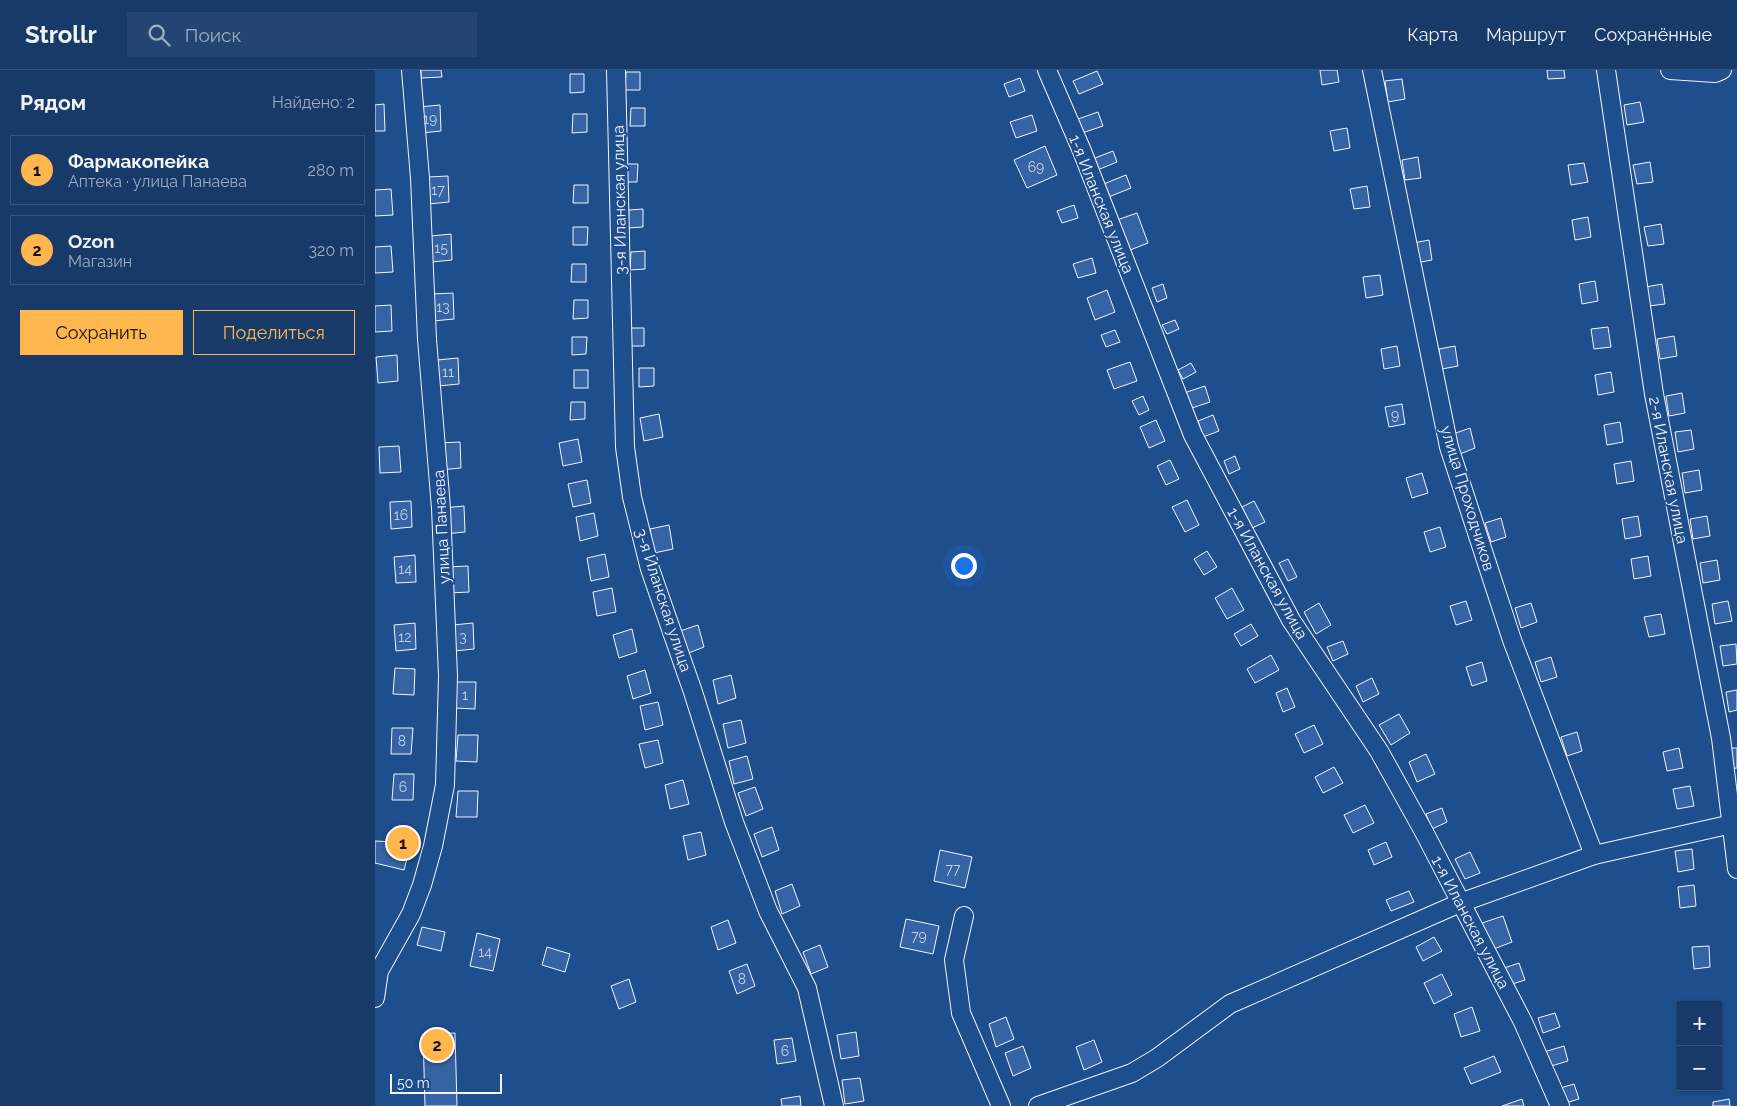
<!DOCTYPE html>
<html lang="ru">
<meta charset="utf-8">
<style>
:root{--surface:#173a69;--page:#244571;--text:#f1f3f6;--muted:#9eadc0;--line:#36547d;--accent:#ffb74d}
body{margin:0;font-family:Raleway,sans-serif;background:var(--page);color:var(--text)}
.controls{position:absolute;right:15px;bottom:15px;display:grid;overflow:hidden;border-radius:0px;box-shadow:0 1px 4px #0004}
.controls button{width:45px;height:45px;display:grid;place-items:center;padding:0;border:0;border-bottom:1px solid var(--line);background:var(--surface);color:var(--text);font:25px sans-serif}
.scale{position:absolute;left:15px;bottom:12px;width:112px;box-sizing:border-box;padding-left:5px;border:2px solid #f2f6ff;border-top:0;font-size:14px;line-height:18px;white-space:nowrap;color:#f2f6ff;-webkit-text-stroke:4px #1f4e8c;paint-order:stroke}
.you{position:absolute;left:588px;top:495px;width:18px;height:18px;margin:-12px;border:4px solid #fff;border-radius:50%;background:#1a73e8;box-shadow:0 0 0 8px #1a73e833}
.badge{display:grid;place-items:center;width:32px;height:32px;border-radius:50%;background:var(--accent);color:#111;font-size:16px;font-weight:700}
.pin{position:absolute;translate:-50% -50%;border:2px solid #fff;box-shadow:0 1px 5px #0006}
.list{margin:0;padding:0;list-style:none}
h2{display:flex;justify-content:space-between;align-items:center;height:65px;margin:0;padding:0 20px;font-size:21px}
h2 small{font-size:16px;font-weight:400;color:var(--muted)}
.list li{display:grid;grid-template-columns:32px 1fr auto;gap:15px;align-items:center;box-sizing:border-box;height:70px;margin:0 10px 10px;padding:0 10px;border:1px solid var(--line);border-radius:0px}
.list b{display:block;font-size:19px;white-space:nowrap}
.list p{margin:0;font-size:16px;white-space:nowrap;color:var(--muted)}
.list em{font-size:16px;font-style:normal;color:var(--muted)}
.actions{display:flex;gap:10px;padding:15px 20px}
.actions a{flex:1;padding:11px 0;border:1px solid var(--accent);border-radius:0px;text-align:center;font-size:18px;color:var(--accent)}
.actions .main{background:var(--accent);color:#111}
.icon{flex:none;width:28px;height:28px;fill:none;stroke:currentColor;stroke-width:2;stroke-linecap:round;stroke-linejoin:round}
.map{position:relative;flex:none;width:1362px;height:1036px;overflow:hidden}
header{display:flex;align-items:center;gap:30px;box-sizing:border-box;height:70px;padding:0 25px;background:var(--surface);border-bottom:1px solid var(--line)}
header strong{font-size:24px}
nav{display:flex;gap:28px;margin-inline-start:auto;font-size:18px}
.search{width:350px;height:45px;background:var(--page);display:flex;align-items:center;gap:12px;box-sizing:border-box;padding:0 18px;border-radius:0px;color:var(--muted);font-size:19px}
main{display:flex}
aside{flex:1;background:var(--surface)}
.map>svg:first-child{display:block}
.building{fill:#3563a3;stroke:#f2f6ff}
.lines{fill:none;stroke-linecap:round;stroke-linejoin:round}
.minor-casing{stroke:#f2f6ff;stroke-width:20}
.minor{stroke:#1f4e8c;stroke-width:18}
.labels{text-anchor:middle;stroke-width:4;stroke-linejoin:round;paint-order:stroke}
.number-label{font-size:14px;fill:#c3d1e8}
.street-label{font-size:16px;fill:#f2f6ff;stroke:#1f4e8c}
</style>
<header>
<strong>Strollr</strong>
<div class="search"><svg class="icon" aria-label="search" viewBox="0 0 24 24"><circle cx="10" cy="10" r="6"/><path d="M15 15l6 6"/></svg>Поиск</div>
<nav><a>Карта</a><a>Маршрут</a><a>Сохранённые</a></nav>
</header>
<main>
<aside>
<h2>Рядом<small>Найдено: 2</small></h2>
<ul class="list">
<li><span class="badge">1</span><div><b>Фармакопейка</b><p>Аптека · улица Панаева</p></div><em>280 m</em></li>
<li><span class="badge">2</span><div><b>Ozon</b><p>Магазин</p></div><em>320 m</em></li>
</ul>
<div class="actions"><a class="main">Сохранить</a><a>Поделиться</a></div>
</aside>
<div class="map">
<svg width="1362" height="1036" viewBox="0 0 1362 1036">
<rect width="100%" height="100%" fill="#1f4e8c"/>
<!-- building -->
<g class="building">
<path d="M46,0H66L67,7L46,8Z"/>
<path d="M945,0H962L964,12L947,15Z"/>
<path d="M1172,0H1189L1190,8L1173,9Z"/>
<path d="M722,1L728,14L704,24L698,11Z"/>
<path d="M251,2H265V20H250Z"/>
<path d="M195,4H209V22L195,23Z"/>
<path d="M645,8L650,21L634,27L629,14Z"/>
<path d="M1027,9L1030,29L1013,32L1010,11Z"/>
<path d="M1265,32L1269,52L1252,55L1249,35Z"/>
<path d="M9,34L10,61H0V35Z"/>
<path d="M65,35L66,61L46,63L44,37Z"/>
<path d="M256,38H270V56H255Z"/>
<path d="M723,42L728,56L707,63L703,49Z"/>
<path d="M198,44H212V62L197,63Z"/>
<path d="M657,45L662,61L641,68L635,52Z"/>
<path d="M972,58L975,78L959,81L955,61Z"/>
<path d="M670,76L682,105L652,118L639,90Z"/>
<path d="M738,81L742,92L720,101L715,90Z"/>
<path d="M1043,87L1046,108L1030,110L1027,90Z"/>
<path d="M1275,92L1278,112L1262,114L1258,95Z"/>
<path d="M1209,93L1213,112L1196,115L1193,95Z"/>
<path d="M249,94H263L262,112H248Z"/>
<path d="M751,105L756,118L731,128L726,115Z"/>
<path d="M73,106L74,132L54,134L53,107Z"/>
<path d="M199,115H213V133H198Z"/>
<path d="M992,116L995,137L979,139L975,119Z"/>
<path d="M16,119L18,145L0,146V120Z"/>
<path d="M699,135L703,148L687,153L682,141Z"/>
<path d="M268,139V157L253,158L254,140Z"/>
<path d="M762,143L773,173L750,182L739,151Z"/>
<path d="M1213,147L1216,167L1200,170L1197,150Z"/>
<path d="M1286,154L1289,174L1273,176L1269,157Z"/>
<path d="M198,157H213L212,175H198Z"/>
<path d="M76,164L77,190L57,192L56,166Z"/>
<path d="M1054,170L1057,190L1041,193L1038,173Z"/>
<path d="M16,176L18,202L0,203V177Z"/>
<path d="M270,181V199L255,200L256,182Z"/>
<path d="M717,188L721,203L703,208L698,194Z"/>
<path d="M197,194H211V212H196Z"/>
<path d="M1005,205L1008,225L991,228L988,207Z"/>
<path d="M1220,211L1223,231L1207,234L1204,214Z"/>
<path d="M788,214L792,228L782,232L777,218Z"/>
<path d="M1287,214L1290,234L1274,236L1271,217Z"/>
<path d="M732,220L740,242L720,250L712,228Z"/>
<path d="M78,223L79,249L58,251L57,224Z"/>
<path d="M199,230H213V248L198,249Z"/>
<path d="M16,235L17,261L0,262V236Z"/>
<path d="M800,250L804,259L792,264L787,255Z"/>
<path d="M1233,257L1236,277L1219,279L1216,259Z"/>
<path d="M255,258H269V276H254Z"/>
<path d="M740,260L745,272L731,277L726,265Z"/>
<path d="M1299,266L1302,286L1285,289L1282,269Z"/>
<path d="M197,267H212L211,284L197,285Z"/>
<path d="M1022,276L1025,296L1009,299L1006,279Z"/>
<path d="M1080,276L1083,296L1067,299L1064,279Z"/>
<path d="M22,285L23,311L3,313L1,287Z"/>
<path d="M83,288L84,314L63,316L62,290Z"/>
<path d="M755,292L762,311L739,319L732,300Z"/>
<path d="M816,293L821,302L808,309L803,300Z"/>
<path d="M264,298H279V316L264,317Z"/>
<rect x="199" y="300" width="14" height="18"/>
<path d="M1236,302L1239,322L1223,325L1220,305Z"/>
<path d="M830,316L835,332L814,339L809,323Z"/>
<path d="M1307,323L1310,343L1294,346L1291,326Z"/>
<path d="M768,326L774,340L764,345L757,331Z"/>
<path d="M196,332H210V349L195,350Z"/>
<path d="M1027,334L1030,354L1014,357L1010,337Z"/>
<path d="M284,344L288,367L269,371L265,348Z"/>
<path d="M838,345L844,361L828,367L823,351Z"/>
<path d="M781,350L790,371L774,378L765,357Z"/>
<path d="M1245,352L1248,372L1232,375L1229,355Z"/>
<path d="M1095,358L1100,378L1085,384L1078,364Z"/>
<path d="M1316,360L1319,379L1303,382L1300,362Z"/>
<path d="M203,369L207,392L188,396L184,373Z"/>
<path d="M85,372L86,398L65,400L64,373Z"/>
<path d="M24,376L26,402L5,403L4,377Z"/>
<path d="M860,386L865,399L854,404L849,391Z"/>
<path d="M795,390L804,409L791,415L782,396Z"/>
<path d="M1256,391L1259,411L1242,414L1239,394Z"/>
<path d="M1324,400L1327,420L1310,423L1307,403Z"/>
<path d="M1047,403L1053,423L1037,428L1031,408Z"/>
<path d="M212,410L216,433L198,437L193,414Z"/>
<path d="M812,430L824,455L810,462L797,437Z"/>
<path d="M36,431L37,457L16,459L15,432Z"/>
<path d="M879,431L890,452L877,458L867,437Z"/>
<path d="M89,436L90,462L69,464L68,438Z"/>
<path d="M219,443L223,466L205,471L201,447Z"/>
<path d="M1263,446L1266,466L1250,469L1247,449Z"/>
<path d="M1332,446L1335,466L1318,469L1315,449Z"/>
<path d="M1126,448L1131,467L1116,472L1110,453Z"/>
<path d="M294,455L298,479L279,483L275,459Z"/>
<path d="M1065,457L1071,477L1055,482L1049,462Z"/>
<path d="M832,481L842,497L829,505L819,489Z"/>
<path d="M230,484L234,507L216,511L212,488Z"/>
<path d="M40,485L41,512L21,513L19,487Z"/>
<path d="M1273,486L1276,506L1259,509L1256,489Z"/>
<path d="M913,489L922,507L913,511L904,493Z"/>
<path d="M1342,490L1345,510L1328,513L1325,493Z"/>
<path d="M93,496L94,522L74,523L73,497Z"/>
<path d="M237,518L241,542L222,546L218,522Z"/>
<path d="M857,518L869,540L852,549L840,528Z"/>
<path d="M1091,531L1097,550L1081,555L1075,536Z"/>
<path d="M1353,531L1357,551L1340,554L1337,534Z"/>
<path d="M944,533L956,555L941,564L929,542Z"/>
<path d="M1156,533L1162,552L1146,558L1140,538Z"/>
<path d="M1286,544L1290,564L1274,567L1269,547Z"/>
<path d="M40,553L41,579L21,581L19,555Z"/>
<path d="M98,553L99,579L79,581L78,555Z"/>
<path d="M876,554L883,566L866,576L859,564Z"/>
<path d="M323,555L329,577L311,584L305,561Z"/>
<path d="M257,559L262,582L244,588L238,565Z"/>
<path d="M968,571L973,584L958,591L952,577Z"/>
<path d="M1361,574L1362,594L1348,596L1345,576Z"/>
<path d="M896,585L904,600L880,613L872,599Z"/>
<path d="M1176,587L1182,607L1166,612L1160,592Z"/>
<path d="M1107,592L1112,611L1097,616L1091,597Z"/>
<path d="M20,598L40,599L39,625L18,624Z"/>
<path d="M270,600L276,623L258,629L252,606Z"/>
<path d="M356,605L361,628L343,634L338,610Z"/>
<path d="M997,608L1004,624L988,632L981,616Z"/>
<path d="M81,612H101L100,639L79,638Z"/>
<path d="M912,618L920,637L908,642L901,623Z"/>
<path d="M1362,620V640L1354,642L1351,622Z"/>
<path d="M283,632L288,655L270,660L265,636Z"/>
<path d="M1024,644L1035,663L1016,675L1004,655Z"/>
<path d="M366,650L371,673L353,678L348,654Z"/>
<path d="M939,655L948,674L929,683L920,664Z"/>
<path d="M17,658H38L36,684H16Z"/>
<path d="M1202,662L1207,681L1192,686L1186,667Z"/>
<path d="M83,665H103L102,692L81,691Z"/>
<path d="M283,670L288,693L270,698L264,674Z"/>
<path d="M1304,678L1308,698L1292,701L1288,682Z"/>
<path d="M1353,678H1362V698L1355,699Z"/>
<path d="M1051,684L1060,704L1042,712L1034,692Z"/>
<path d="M372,686L378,709L359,714L354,691Z"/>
<path d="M959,697L968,713L948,723L940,707Z"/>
<path d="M19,704H39L38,730H17Z"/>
<path d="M308,710L314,734L295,739L290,715Z"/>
<path d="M1315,716L1319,736L1302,739L1298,719Z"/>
<path d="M380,717L388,739L371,746L363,723Z"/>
<path d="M83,721H103L102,747H81Z"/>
<path d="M990,735L999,753L978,763L969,745Z"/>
<path d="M1067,738L1072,752L1057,759L1051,744Z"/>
<path d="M397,757L404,780L387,787L379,764Z"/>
<path d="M326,762L331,785L313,790L308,766Z"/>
<path d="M0,771L36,773L29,800L0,793Z"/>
<path d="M1011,772L1017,787L999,795L993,780Z"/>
<path d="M1317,779L1319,799L1303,802L1300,781Z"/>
<path d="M565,780L597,787L590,818L559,811Z"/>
<path d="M1095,782L1105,803L1090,809L1080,789Z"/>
<path d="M417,814L425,836L407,844L400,821Z"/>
<path d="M1319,815L1321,836L1305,838L1303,817Z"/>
<path d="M1034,821L1039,832L1016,841L1011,830Z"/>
<path d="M1128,846L1137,872L1116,880L1107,853Z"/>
<path d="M531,849L564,856L558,884L525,877Z"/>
<path d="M353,850L361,873L343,880L336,857Z"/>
<path d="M47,857L70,862L66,881L42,875Z"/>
<path d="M102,863L125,869L118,901L95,896Z"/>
<path d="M1059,867L1067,881L1048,891L1041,877Z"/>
<path d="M445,875L453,897L436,904L428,882Z"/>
<path d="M1334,876L1335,897L1319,899L1317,877Z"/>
<path d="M172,877L195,884L190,902L167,895Z"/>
<path d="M1144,893L1150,910L1134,915L1129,898Z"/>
<path d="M372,894L380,916L362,924L354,901Z"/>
<path d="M1067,904L1077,925L1059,934L1049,913Z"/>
<path d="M254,909L261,932L244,939L236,916Z"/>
<path d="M1097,937L1105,961L1086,967L1079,944Z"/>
<path d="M1180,943L1185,957L1168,963L1163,948Z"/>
<path d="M631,947L639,969L621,977L614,954Z"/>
<path d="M481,962L484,986L466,989L462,965Z"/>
<path d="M80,963L82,1036H50L48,964Z"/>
<path d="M417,968L421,991L402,994L399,970Z"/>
<path d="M719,970L727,992L709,1000L701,977Z"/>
<path d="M648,976L656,998L638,1006L630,983Z"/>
<path d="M1189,976L1193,991L1173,997L1169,982Z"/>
<path d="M1119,986L1126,1002L1096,1014L1089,998Z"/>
<path d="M485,1008L489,1031L470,1034L467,1010Z"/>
<path d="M1199,1014L1204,1029L1187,1034L1182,1019Z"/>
<path d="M425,1026L426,1036H407L406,1029Z"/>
<path d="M1147,1029L1149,1036H1127Z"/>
<path d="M1354,1029L1355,1036H1338V1032Z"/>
</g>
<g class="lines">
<defs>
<g id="minor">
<path d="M241,0L250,377L257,427L275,499L318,622L359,752L393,841L432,918L459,1036"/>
<path d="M672,0L707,81L818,365L916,550L1004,681L1048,760L1148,952L1185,1036"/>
<path d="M997,0L1074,377L1137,570L1219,785"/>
<path d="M1231,0L1279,324L1346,668L1362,799"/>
<path d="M1295,0L1340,3L1347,0"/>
<path d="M589,846L579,890L586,943L626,1036"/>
<path d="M0,928L4,901L36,844L47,815L58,776L70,715L73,606L66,438L52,269L45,108L36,0"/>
<path d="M663,1036L757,1003L782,988L855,934L1085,833L1219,785L1357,754"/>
</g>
</defs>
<!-- minor casing -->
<use href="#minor" class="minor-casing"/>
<!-- minor -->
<use href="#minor" class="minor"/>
</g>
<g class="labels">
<!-- number labels -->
<g class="number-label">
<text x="55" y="54">19</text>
<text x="661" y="102">69</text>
<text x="63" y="125">17</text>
<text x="66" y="183">15</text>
<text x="68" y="242">13</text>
<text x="73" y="307">11</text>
<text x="1020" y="350">9</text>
<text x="26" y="450">16</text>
<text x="30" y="504">14</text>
<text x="30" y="572">12</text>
<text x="88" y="572">3</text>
<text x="90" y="630">1</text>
<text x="27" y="676">8</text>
<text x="28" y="722">6</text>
<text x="578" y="804">77</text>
<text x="544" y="871">79</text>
<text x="110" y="887">14</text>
<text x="367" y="914">8</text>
<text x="410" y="986">6</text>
</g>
<!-- street labels -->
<g class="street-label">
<text transform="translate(244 130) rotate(-91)" y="6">3-я Иланская улица</text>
<text transform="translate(727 134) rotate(68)" y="6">1-я Иланская улица</text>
<text transform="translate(1294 400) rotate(79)" y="6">2-я Иланская улица</text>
<text transform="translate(1093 428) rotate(73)" y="6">улица Проходчиков</text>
<text transform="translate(66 457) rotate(-93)" y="6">улица Панаева</text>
<text transform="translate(893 503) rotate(61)" y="6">1-я Иланская улица</text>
<text transform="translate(289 530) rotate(72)" y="6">3-я Иланская улица</text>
<text transform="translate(1096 852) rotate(62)" y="6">1-я Иланская улица</text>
</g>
</g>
</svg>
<div class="controls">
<button>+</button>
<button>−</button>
</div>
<div class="scale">50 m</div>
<div class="you"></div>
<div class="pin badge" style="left:28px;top:773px">1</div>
<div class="pin badge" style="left:62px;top:975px">2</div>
</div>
</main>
